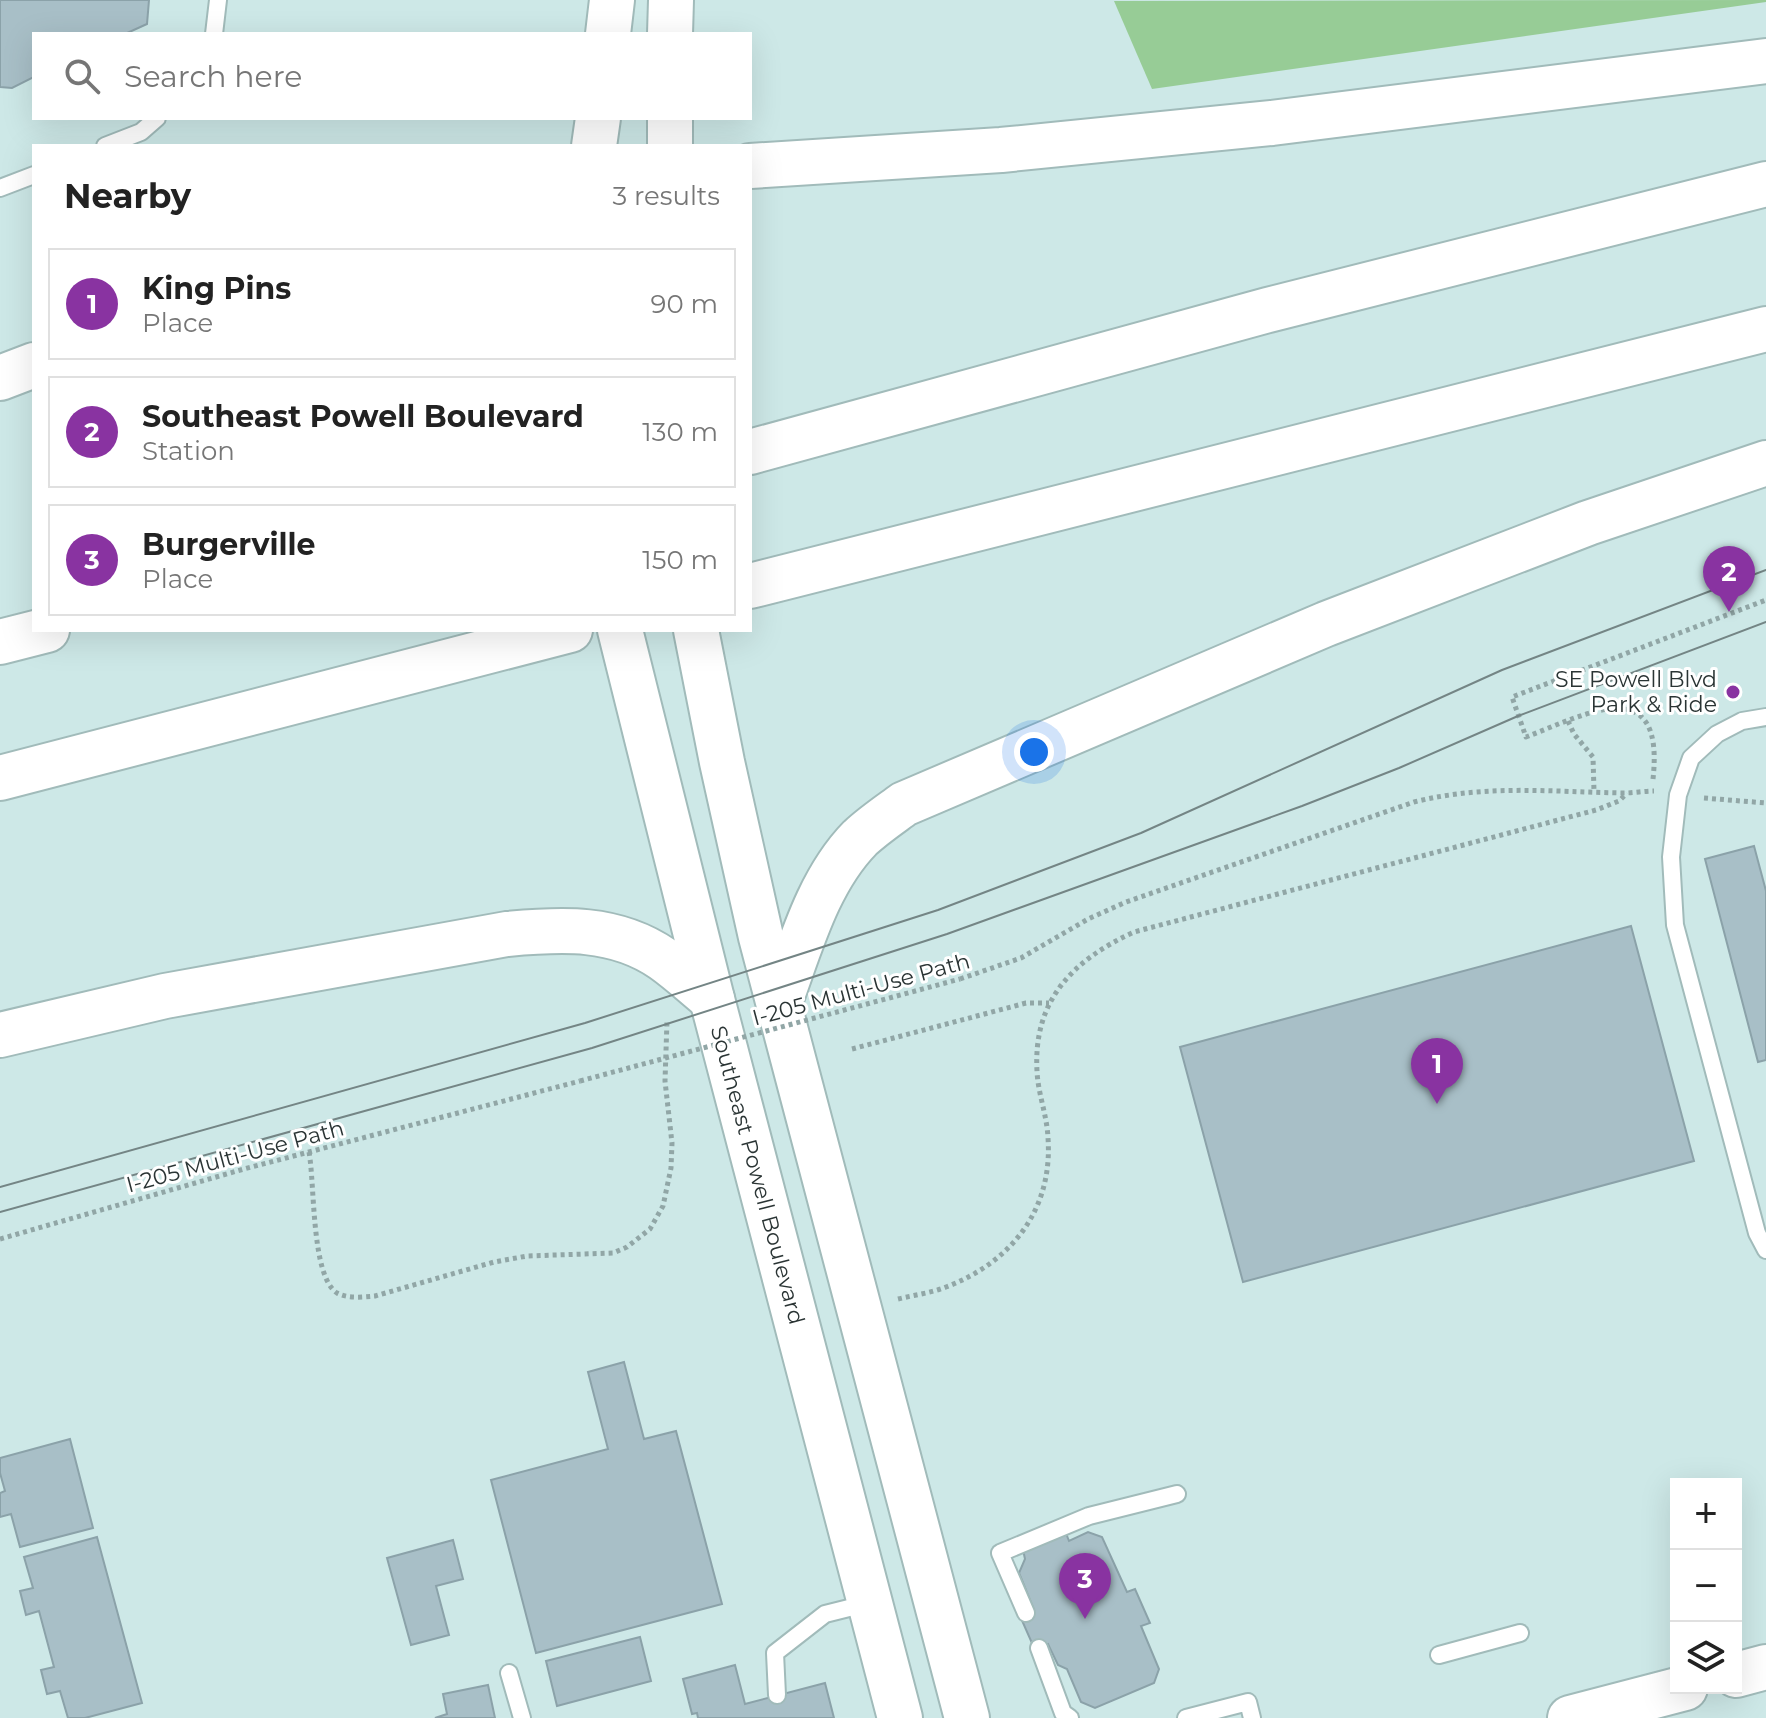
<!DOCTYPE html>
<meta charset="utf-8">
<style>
:root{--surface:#fff;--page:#f6f6f6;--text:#222;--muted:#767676;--line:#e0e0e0;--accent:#8933a1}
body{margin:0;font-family:Montserrat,sans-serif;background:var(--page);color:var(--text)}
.controls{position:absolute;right:24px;bottom:24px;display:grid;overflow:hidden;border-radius:0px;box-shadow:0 8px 32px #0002}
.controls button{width:72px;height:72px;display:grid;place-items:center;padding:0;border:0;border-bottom:2px solid var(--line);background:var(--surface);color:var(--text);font:40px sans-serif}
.you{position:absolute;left:1034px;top:752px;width:28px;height:28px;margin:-20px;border:6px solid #fff;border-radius:50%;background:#1a73e8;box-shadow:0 0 0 12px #1a73e833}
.badge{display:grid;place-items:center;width:52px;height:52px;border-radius:50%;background:var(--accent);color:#fff;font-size:26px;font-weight:700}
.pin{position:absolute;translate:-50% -66px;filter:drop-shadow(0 2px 4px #0008)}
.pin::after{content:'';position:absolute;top:42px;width:28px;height:24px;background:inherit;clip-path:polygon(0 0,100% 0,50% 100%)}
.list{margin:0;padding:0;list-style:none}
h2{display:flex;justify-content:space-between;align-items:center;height:104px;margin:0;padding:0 32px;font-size:34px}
h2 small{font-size:26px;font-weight:400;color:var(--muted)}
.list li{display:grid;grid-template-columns:52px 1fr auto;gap:24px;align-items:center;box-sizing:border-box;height:112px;margin:0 16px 16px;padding:0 16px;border:2px solid var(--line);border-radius:0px}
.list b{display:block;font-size:30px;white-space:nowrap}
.list p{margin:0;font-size:26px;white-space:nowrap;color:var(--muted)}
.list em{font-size:26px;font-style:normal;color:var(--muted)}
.icon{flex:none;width:44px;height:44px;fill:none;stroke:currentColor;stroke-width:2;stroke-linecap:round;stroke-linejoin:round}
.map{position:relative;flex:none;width:1766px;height:1718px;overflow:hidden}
.search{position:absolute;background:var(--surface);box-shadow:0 8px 32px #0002;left:32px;top:32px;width:720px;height:88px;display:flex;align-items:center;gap:20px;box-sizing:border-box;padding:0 28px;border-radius:0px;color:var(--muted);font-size:30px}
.panel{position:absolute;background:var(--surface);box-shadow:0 8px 32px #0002;left:32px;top:144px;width:720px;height:488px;border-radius:0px}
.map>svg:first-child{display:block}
.green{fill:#97cc96}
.building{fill:#a8bfc7;stroke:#8ba2a9;stroke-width:2}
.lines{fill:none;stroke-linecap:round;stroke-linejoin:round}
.service-casing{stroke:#a1bbba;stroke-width:20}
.secondary-casing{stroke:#a1bbba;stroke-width:48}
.primary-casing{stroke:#a1bbba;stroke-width:48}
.motorway-casing{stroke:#a1bbba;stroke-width:48}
.path{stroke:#91a6a6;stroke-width:5;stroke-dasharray:4 4;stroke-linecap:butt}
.service{stroke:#fff;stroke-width:16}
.secondary{stroke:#fff;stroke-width:44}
.primary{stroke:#fff;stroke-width:44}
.motorway{stroke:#fff;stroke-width:44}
.tram{stroke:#748585;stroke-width:2}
.path-bridge{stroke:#91a6a6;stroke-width:5;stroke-dasharray:4 4;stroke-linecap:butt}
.poi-dot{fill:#8933a1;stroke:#fff;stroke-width:3}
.labels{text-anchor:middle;stroke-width:6;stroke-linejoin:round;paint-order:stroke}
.poi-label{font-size:22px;fill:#2a3434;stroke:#fff;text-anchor:end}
.street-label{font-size:22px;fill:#2a3434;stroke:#fff}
</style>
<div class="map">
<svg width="1766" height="1718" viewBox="0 0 1766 1718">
<rect width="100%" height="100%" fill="#cde8e7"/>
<!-- green -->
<path class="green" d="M1766,0V2L1152,89L1114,1Z"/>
<!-- building -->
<g class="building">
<path d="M0,0H149L147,24L125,34H34V77L12,88L0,87Z"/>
<path d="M1754,846L1766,891V1060L1758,1062L1705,859Z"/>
<path d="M1631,926L1694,1161L1243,1282L1180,1047Z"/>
<path d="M624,1362L644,1439L676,1431L722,1604L536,1653L491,1480L608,1449L588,1372Z"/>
<path d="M70,1439L93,1528L20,1547L11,1514L0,1517V1493L5,1491L0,1473V1458Z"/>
<path d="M1064,1528L1069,1541L1088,1532L1102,1537L1127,1592L1135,1589L1150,1623L1141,1626L1159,1669L1154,1683L1095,1708L1081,1702L1067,1669L1058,1665L1048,1644L1035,1650L1020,1616L1034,1610L1019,1573L1025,1559L1022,1545Z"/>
<path d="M97,1537L142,1703L85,1718H68L60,1691L47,1694L41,1670L54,1667L39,1611L26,1615L20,1591L33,1588L24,1557Z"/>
<path d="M453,1540L463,1579L436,1586L449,1635L411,1645L387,1558Z"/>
<path d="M640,1637L651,1681L557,1706L546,1661Z"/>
<path d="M735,1665L745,1704L825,1683L834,1718H698L697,1713L692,1714L683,1679Z"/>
<path d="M488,1685L495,1718H435L447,1714L443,1694Z"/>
</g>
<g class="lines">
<defs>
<g id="service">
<path d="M214,34L218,0"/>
<path d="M105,146L141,132L157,118"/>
<path d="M0,188L34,175"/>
<path d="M1766,717L1742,721L1717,734L1691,758L1678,795L1671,857L1675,925L1757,1233L1766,1250"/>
<path d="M1026,1613L1000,1553L1089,1516L1177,1494"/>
<path d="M1039,1648L1063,1713L1070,1718"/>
<path d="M1439,1655L1520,1633"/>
<path d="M509,1673L522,1718"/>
<path d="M777,1695L775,1653L825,1614L869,1603"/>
<path d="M1186,1718L1248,1702L1252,1718"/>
</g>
<g id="secondary">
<path d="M1736,1675L1766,1667"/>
<path d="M1570,1718L1685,1688"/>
</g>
<g id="primary">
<path d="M608,34L612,0"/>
<path d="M670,34L671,0"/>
<path d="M670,118V146"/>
<path d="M594,146L598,118"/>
<path d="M620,630L712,999L900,1718"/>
<path d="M696,630L722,762L761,937L967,1718"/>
</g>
<g id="motorway">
<path d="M750,166L1001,150L1272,123L1766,61"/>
<path d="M0,378L34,365"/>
<path d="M750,452L1268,310L1766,184"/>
<path d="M750,586L1766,329"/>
<path d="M0,642L47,630"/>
<path d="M0,778L570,630"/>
<path d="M779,1004C800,948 817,882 860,838C874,825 889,815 904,804L1326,624L1588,523L1766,463"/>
<path d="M0,1035L165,996L507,934C562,929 615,926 663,959C680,971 696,986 712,999"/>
</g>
</defs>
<!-- service casing -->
<use href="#service" class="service-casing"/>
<!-- secondary casing -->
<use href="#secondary" class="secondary-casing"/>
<!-- primary casing -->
<use href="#primary" class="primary-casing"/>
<!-- motorway casing -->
<use href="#motorway" class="motorway-casing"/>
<!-- path -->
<g class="path">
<path d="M1568,721L1574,734L1593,757L1594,791"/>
<path d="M1653,779C1665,670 1586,714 1526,737L1512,697L1766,600"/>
<path d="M1704,798L1766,803"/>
<path d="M960,979L1021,958L1088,919L1126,902L1414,802C1486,784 1551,792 1624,793C1634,793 1644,791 1654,791"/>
<path d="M852,1049L1026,1003H1049"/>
<path d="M309,1152C315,1185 311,1276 337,1293C348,1299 363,1297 375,1296L494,1262L527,1256L613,1253L627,1247L650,1229L663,1206L671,1168L672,1143L665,1081L667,1021"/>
<path d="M0,1239L244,1169L580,1081"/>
<path d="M898,1299C914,1295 931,1293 946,1287C1012,1262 1053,1209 1048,1138C1047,1115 1038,1094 1037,1071C1033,1000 1073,960 1134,932L1596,810L1619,801L1627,793"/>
</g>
<!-- service -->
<use href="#service" class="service"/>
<!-- secondary -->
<use href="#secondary" class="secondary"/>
<!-- primary -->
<use href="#primary" class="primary"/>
<!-- motorway -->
<use href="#motorway" class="motorway"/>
<!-- tram -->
<g class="tram">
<path d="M0,1187L585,1023L938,910L1141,833L1502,670L1766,570"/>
<path d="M0,1212L592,1048L947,934L1302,806L1399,768L1518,716L1766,622"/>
</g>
<!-- path-bridge -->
<path class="path-bridge" d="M580,1081L960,979"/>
</g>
<!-- markers -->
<circle class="poi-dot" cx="1733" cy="692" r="8"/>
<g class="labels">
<!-- poi labels -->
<g class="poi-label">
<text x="1717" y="687">SE Powell Blvd<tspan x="1717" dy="25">Park &amp; Ride</tspan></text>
</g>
<!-- street labels -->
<g class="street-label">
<text transform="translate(861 989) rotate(-15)" y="8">I-205 Multi-Use Path</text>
<text transform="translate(235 1156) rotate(-15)" y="8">I-205 Multi-Use Path</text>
<text transform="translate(758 1175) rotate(75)" y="8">Southeast Powell Boulevard</text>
</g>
</g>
</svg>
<div class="controls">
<button>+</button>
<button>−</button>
<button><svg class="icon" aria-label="layers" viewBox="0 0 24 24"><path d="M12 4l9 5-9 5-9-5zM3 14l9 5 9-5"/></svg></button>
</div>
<div class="you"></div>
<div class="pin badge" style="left:1437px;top:1104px">1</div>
<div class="pin badge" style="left:1729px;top:612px">2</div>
<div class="pin badge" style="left:1085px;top:1619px">3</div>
<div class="search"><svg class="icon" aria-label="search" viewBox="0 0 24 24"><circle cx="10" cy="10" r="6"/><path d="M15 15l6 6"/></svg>Search here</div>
<section class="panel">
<h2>Nearby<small>3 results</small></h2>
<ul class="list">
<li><span class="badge">1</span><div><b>King Pins</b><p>Place</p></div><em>90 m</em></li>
<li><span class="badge">2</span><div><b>Southeast Powell Boulevard</b><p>Station</p></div><em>130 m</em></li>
<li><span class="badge">3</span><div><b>Burgerville</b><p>Place</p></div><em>150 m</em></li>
</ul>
</section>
</div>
